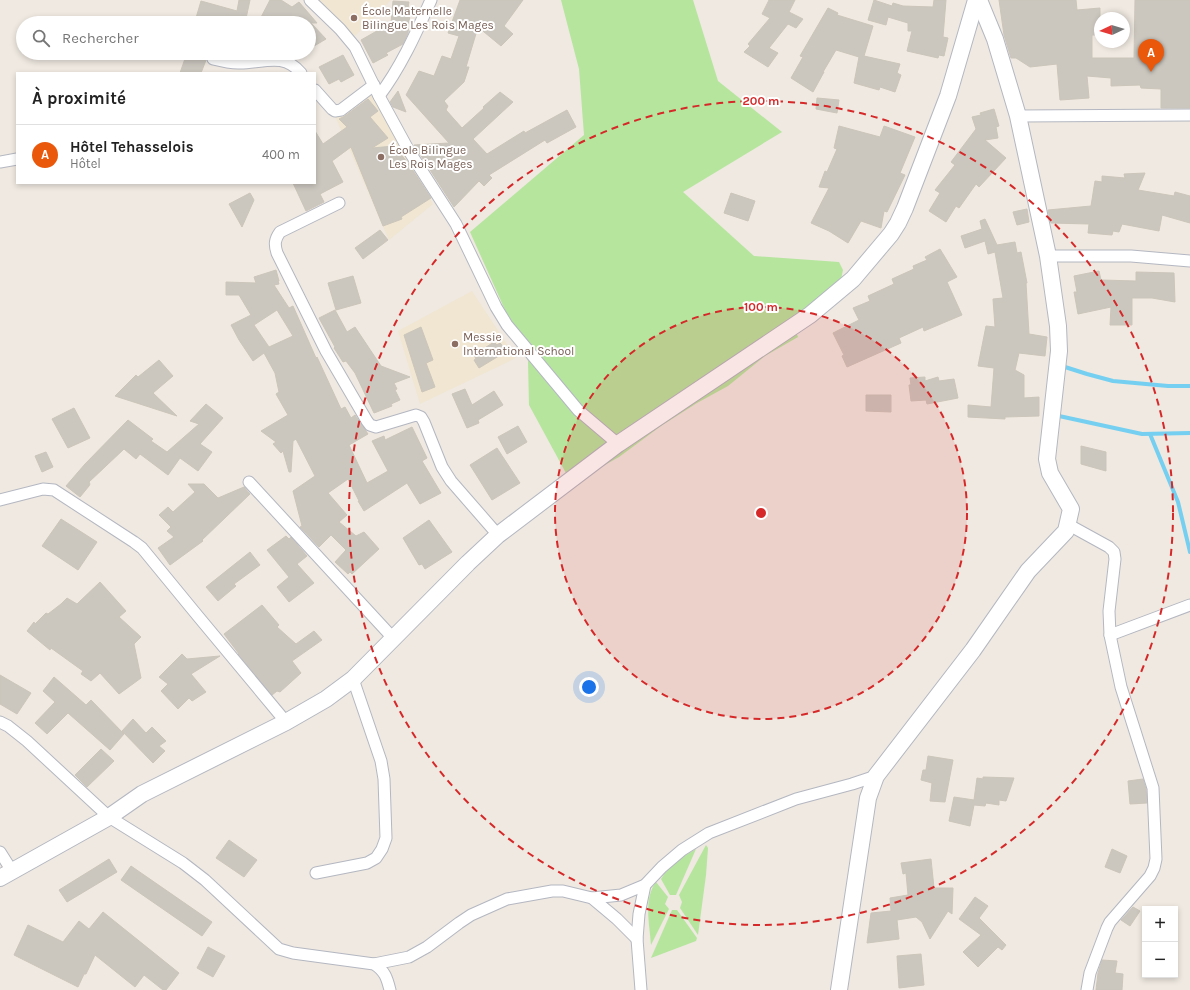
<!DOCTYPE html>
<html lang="fr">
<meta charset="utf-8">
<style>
:root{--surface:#fff;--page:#f6f6f6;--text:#222;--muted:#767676;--line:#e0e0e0;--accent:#ea580c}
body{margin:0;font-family:Karla,sans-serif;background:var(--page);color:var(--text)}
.controls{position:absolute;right:12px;bottom:12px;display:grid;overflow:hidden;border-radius:0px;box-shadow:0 2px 6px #0003}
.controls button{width:36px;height:36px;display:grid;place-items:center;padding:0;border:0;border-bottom:1px solid var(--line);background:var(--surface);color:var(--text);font:20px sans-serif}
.compass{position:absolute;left:1094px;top:12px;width:36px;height:36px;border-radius:50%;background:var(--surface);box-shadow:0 2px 6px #0003;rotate:266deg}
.you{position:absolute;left:589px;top:687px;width:14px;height:14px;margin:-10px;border:3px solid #fff;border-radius:50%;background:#1a73e8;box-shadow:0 0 0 6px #1a73e833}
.badge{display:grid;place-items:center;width:26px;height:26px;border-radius:50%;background:var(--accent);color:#fff;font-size:13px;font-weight:700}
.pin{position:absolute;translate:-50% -33px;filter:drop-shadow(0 1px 2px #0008)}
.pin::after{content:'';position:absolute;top:21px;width:14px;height:12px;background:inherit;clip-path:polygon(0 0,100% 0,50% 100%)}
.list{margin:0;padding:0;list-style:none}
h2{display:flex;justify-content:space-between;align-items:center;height:52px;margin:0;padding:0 16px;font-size:17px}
h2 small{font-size:13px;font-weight:400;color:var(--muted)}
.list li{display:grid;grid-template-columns:26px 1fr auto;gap:12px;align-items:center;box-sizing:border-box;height:60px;padding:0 16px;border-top:1px solid var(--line)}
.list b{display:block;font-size:15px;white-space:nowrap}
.list p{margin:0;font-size:13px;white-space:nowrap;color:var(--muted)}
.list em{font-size:13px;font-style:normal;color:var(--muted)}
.icon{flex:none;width:22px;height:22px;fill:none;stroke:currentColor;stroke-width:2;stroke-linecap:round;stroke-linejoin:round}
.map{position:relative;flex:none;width:1190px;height:990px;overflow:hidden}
.search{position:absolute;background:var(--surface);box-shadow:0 2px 6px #0003;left:16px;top:16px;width:300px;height:44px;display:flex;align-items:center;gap:10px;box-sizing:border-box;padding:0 14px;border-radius:22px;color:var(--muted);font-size:15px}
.panel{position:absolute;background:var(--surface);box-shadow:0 2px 6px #0003;left:16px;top:72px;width:300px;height:112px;border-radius:0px}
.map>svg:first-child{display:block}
.education{fill:#f0e6d1}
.green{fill:#b6e59e}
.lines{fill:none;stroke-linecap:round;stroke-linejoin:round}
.stream{stroke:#75cff0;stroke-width:4}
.building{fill:#cbc7bf;stroke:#cbc5ba;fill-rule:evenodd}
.street-casing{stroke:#b4b7c1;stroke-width:13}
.secondary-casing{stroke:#b4b7c1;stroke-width:18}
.street{stroke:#fff;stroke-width:11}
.secondary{stroke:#fff;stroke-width:16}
.ring{fill:none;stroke:#d62828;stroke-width:2;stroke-dasharray:7 5}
.education-dot{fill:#8d6e63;stroke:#fff;stroke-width:1.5}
.labels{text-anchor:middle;stroke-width:4;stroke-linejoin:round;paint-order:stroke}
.education-label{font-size:12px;fill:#785e54;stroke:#fff;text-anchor:start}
.centre{fill:#d62828;stroke:#fff;stroke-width:2}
.ring-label{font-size:12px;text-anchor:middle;font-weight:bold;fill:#d62828;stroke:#fff;stroke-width:4;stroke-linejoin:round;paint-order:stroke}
</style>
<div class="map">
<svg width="1190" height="990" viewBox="0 0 1190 990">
<rect width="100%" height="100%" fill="#efe9e1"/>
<!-- education -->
<g class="education">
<path d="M315,0H391L355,36Z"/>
<path d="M370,88L433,204L389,240L335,116Z"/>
<path d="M472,291L516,358L420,404L398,331Z"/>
</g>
<!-- green -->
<g class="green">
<path d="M561,0H693L718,81L782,132L683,192L754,256L839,262L843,270L841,279L792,322L798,337L765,356L728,386L697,403L661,426L619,457L596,470L573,486L529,405L528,361L470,232L584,135L579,69Z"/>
<path d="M706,845L708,848L706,875L698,935L680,908L682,902L679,895Z"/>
<path d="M696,849L676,895H670L661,879C669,865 682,857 696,849Z"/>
<path d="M656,882L668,897L665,904L669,909L651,945C650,925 643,899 656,882Z"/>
<path d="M672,910H677L697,938L696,941L651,958Z"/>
</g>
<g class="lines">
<!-- stream -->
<g class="stream">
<path d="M1065,367L1087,374L1113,381L1168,386H1190"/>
<path d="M1059,416L1142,434L1190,433"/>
<path d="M1150,434L1178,502L1190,552"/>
</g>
</g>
<!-- building -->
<g class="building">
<path d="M239,0H250L245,23H218L196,18L201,1L237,11Z"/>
<path d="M270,0H281L292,7L299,2L317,23H311L326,39L309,49V23H258Z"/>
<path d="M460,0H523L504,26L513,34L501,46L478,27L466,67H469L464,82L444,101L448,106L446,110L462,128L484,108L483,107L500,92L513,102L473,139L487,154L524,131L525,133L567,110L576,127L547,143L545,140L489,175L492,178L484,186L479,181L454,207L414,145L449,143L406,95L419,71L434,76L442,56L451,59L459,36L448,33Z"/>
<path d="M769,0H795L789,12L803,19L796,28L788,24L769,48L778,53L768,67L744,52L750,46L748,44L770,18L762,14Z"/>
<path d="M874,0L892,6L893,3L903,6L933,7L934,0H946L943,37L948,38L944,56L939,55L938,58L907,51L912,31H908V23L888,17L886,25L868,20Z"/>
<path d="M999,0H1076L1077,10L1100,8V35H1092V58H1134L1135,0H1190V108H1161V89L1141,88L1140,85L1111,86V78L1087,76L1089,98L1060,100L1057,64L1030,67L1016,58H1011L1004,35Z"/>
<path d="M393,1L409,2L407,14H410L408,33L403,44L386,53L388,55L373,63L361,40L391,23Z"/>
<path d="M828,8L838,13L837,15L873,26L864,56L900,64L897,73L901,75L895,92L880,87L879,90L854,83L859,57L836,50L823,72H824L813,92L791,78L803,57L800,56Z"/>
<path d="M187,53L206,60L201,73H180Z"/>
<path d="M343,55L354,75L341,82L339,79L329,84L319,67Z"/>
<path d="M398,91L406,112L393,107L390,102Z"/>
<path d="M817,98L839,100L837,113L816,109Z"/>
<path d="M368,99L378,111L370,117L388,138L372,148L394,146L408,163L431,198L401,217L402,219L383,226L351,147L332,161L343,182L320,194L324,202L306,211L293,183H315V131L323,144L347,127L339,119L345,116Z"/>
<path d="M994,109L999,126L996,127L998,138L985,140L1006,158L979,187L976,184L959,208L956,206L946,222L929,211L940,193L935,190L955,165L951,162L976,129L972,117L981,115L980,113Z"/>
<path d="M839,126L880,137L884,126L915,137L900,173L905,175L887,212L884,211L881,228L861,221L848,243L829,231L811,223L829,188L819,187L825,171L827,172L837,149L834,148Z"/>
<path d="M1145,173L1138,190L1174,196L1175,192L1190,196V223L1162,215L1159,231L1122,224L1119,232L1113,231L1112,235L1088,233L1089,224L1051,223L1048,210L1091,206L1095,181L1102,182V176L1125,178L1124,174Z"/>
<path d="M250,193L254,200L242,227L229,204Z"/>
<path d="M731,193L755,201L748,221L724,213Z"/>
<path d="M1027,209L1029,222L1017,225L1013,212Z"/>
<path d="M985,219L997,245L1015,242L1017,253L1021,252L1027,283H1026L1029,334L1047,337L1045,356L1019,353L1015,370L1024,375V398L1039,397V416L1005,417V419L968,417V405L991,407L994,368L978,366L986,326L995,327L993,299L1003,298L995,252L988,254L985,241L965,248L961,236L982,229L980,221Z"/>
<path d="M380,230L388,240L363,259L355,248Z"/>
<path d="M940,249L957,277L947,282L962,315L924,331L923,327L899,338L901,343L847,367L842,356L844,355L833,333L859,320L853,308L870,301L868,296L894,284L892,279L914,269L913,266L927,260L925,257Z"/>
<path d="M276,270L279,281H278L279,284L274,285L289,308L293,306L316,358L317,357L341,409L345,407L351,418L355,415L368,434L349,445L367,483L388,471L372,441L384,436L385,440L412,427L427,458L422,461L441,493L420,504L407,483L364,511L358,501H359L348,479L328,493L347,515L339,522L356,536L364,532L379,549L352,574L350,572L348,574L335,562L346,550L331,535L319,547L300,527L302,526L293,491L315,476L296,439L293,441L291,472H289L283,451L281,453L273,444L276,442L261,431L288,415L276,394L279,392L275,373L264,353L253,361L239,340L231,325L251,315L239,295H226V282L256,283L254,277ZM277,310L293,336L269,347L254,325Z"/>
<path d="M1099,271L1101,280L1136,281V272L1174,273L1175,302L1152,298H1132V325H1110L1111,307L1078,314L1074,292H1077L1074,276Z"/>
<path d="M353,276L361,303L336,310L328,283Z"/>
<path d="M335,310L347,332L355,327L381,366L410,377L394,383L397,389L395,390L400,400L391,404L392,406L374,413L355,373L346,361L343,362L334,348L335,347L319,318Z"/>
<path d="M421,327L433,360L426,363L435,387L422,392L404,335Z"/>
<path d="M494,342L497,345L500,343L507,351L479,368L474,360L476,359L474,355Z"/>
<path d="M159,360L173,376L153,393L177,416L115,396L136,375L138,377Z"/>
<path d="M925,377V381L938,377L939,381L954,379L958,398L927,404L926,400L911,401L909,385H911L910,378Z"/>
<path d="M465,389L472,405L494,391L503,405L478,420L479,423L467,428L452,394Z"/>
<path d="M866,395H891V412L866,411Z"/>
<path d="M206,404L223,418L200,444L212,452L198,471L180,458L168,475L140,454L136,459L124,449L89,482L90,484L89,486L80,497L66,486L85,464L128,420L153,439L151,441L167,452L199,424L190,421Z"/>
<path d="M74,408L90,438L68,448L52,419Z"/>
<path d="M518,426L527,442L507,454L498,437Z"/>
<path d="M1081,446L1106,452V471L1081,464Z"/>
<path d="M497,448L520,483L492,500L470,465Z"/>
<path d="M46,452L53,467L42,472L35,456Z"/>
<path d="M188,484H204L218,498L244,487L250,494L202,540L203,541L170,565L158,548L174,537L167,531L171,527L159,515L168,507L173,512L195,492Z"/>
<path d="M61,519L97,542L78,570L42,546Z"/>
<path d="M429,520L452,552L425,569L422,564L419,565L403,538Z"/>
<path d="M286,536L289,539L291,537L307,556L297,564L314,583L289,602L277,587L289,577L267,550Z"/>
<path d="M250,552L260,565L234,584L236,586L218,601L206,587Z"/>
<path d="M100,582L126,611L119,617L141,637L134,644L141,678L119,694L100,673L91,681L81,674L83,671L51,648L50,650L27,631L34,622L35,624L46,613L48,614L61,604L67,598L77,604Z"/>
<path d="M262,605L279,625L277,627L296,644L314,631L322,640L292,661L301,673L280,692L277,691L272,695L238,654H239L224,634Z"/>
<path d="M182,654L187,659L220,656L191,674L206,692L192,701L189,698L178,709L161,691L168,684L159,677Z"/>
<path d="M0,675L31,693L17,714L0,704Z"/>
<path d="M54,677L86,705L91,700L124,734L110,750L68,713L47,734L35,723L55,702L43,691Z"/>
<path d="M133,719L146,733L152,727L166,741L159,746L165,751L153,763L122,731Z"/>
<path d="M101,749L114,761L87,787L75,775Z"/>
<path d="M928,756L953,760L945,802L930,801L932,783L921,780L923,770H926Z"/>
<path d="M983,777L1014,778L1006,801L999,800V805L986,803L985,806L974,805L970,826L949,821L954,797L974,800L977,778L983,779Z"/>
<path d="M1143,779L1146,789L1147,803L1130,804L1128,781Z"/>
<path d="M229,840L257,860L244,877L216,858Z"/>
<path d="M1112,849L1127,856L1120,873L1105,867Z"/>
<path d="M109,859L117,872L67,902L59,890Z"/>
<path d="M931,859L934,888H953L952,914L948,911L930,939L922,922L916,917L897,920L899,939L867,943L871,913L891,911L890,898L908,895L906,873L903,874L901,863Z"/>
<path d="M131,866L212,922L202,936L121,880Z"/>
<path d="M975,897L988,906L979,918L1006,945L1002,950L998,947L978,967L963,952L981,935L959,919Z"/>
<path d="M1133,907L1140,911L1130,926L1121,920Z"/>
<path d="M103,912L179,973L166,990H163L144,975L135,987L95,955L86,974H84L78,987L14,955L28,925L63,942L79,921L89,929Z"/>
<path d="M208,947L225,956L213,977L197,968Z"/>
<path d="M921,954L924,985L899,988L897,956Z"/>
<path d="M1102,960L1117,961L1115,973L1123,974L1122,990H1096L1098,973Z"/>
</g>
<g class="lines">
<defs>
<g id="street">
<path d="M310,0L340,29L355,47L379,96L409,151L456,224L496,307L507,325L578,410L618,444"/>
<path d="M213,59C221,61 230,63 238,63C261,64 283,51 301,73"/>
<path d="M315,90L332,109L335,111L341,110L374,85"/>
<path d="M379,96C401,67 416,33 431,0"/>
<path d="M1018,116L1190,115"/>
<path d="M0,162L17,159"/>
<path d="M339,203L280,232C275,239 274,244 277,253L326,351L367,421L370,425L376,427L416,415L421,417L424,422L442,467L451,481L498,535"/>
<path d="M1048,256H1131L1190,261"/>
<path d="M249,482L393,638"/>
<path d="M0,500L43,489L54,490L134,542L142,548L197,615L286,722"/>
<path d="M1069,525L1109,547L1114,552L1115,559L1109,611L1110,635L1121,687L1153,788L1156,859L1154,868L1150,876L1110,922L1107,928L1090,973L1087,990"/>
<path d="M1110,635L1190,605"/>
<path d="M0,722L8,726L27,741L109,817L183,863L205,880L279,949L293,953L374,964C385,971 387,978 390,990"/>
<path d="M0,852L12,871"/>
<path d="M316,873L367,863L376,858L382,849L386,838L384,779L381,761L353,679"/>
<path d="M592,898L617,919L637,939"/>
<path d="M374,964L409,957L427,947L459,923L471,915L507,899L552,891H563L592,898L621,895L645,885L662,867L682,850L709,833L796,799L852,784L876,776"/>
<path d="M641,990L637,939L639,914L645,885"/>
</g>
<g id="secondary">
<path d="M0,878L109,817L142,794L286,722L326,699L353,679L468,563L498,535L618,444L810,315L853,279L891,234L898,223L905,208L948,96L976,0"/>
<path d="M839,990L868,798L876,776L973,650L1028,571L1066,531L1071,509L1050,473L1047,459L1059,351L1058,326L1048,256L1018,116L995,39L979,0"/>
</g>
</defs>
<!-- street casing -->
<use href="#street" class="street-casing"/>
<!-- secondary casing -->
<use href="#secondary" class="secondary-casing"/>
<!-- street -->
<use href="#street" class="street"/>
<!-- secondary -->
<use href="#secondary" class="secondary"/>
</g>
<!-- distance rings -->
<circle cx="761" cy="513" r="206" fill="#d62828" fill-opacity=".12"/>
<g class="ring">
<circle cx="761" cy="513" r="206"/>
<circle cx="761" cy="513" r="412"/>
</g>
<!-- markers -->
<g class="education-dot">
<circle cx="354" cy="18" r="4"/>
<circle cx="381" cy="157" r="4"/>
<circle cx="455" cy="344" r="4"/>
</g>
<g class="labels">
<!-- education labels -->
<g class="education-label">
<text x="362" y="15">École Maternelle<tspan x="362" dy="14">Bilingue Les Rois Mages</tspan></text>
<text x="389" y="154">École Bilingue<tspan x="389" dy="14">Les Rois Mages</tspan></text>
<text x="463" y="341">Messie<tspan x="463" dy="14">International School</tspan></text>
</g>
</g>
<circle cx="761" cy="513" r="6" class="centre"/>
<g class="ring-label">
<text x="761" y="105">200 m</text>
<text x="761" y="311">100 m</text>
</g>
</svg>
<div class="controls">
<button>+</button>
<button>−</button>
</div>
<svg class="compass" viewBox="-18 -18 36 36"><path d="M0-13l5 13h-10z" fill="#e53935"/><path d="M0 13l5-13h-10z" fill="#767676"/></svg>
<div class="you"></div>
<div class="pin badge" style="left:1151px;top:72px">A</div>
<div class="search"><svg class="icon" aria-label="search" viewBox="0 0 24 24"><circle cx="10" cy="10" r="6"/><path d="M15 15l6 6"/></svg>Rechercher</div>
<section class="panel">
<h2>À proximité<small></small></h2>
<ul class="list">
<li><span class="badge">A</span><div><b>Hôtel Tehasselois</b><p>Hôtel</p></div><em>400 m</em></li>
</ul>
</section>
</div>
